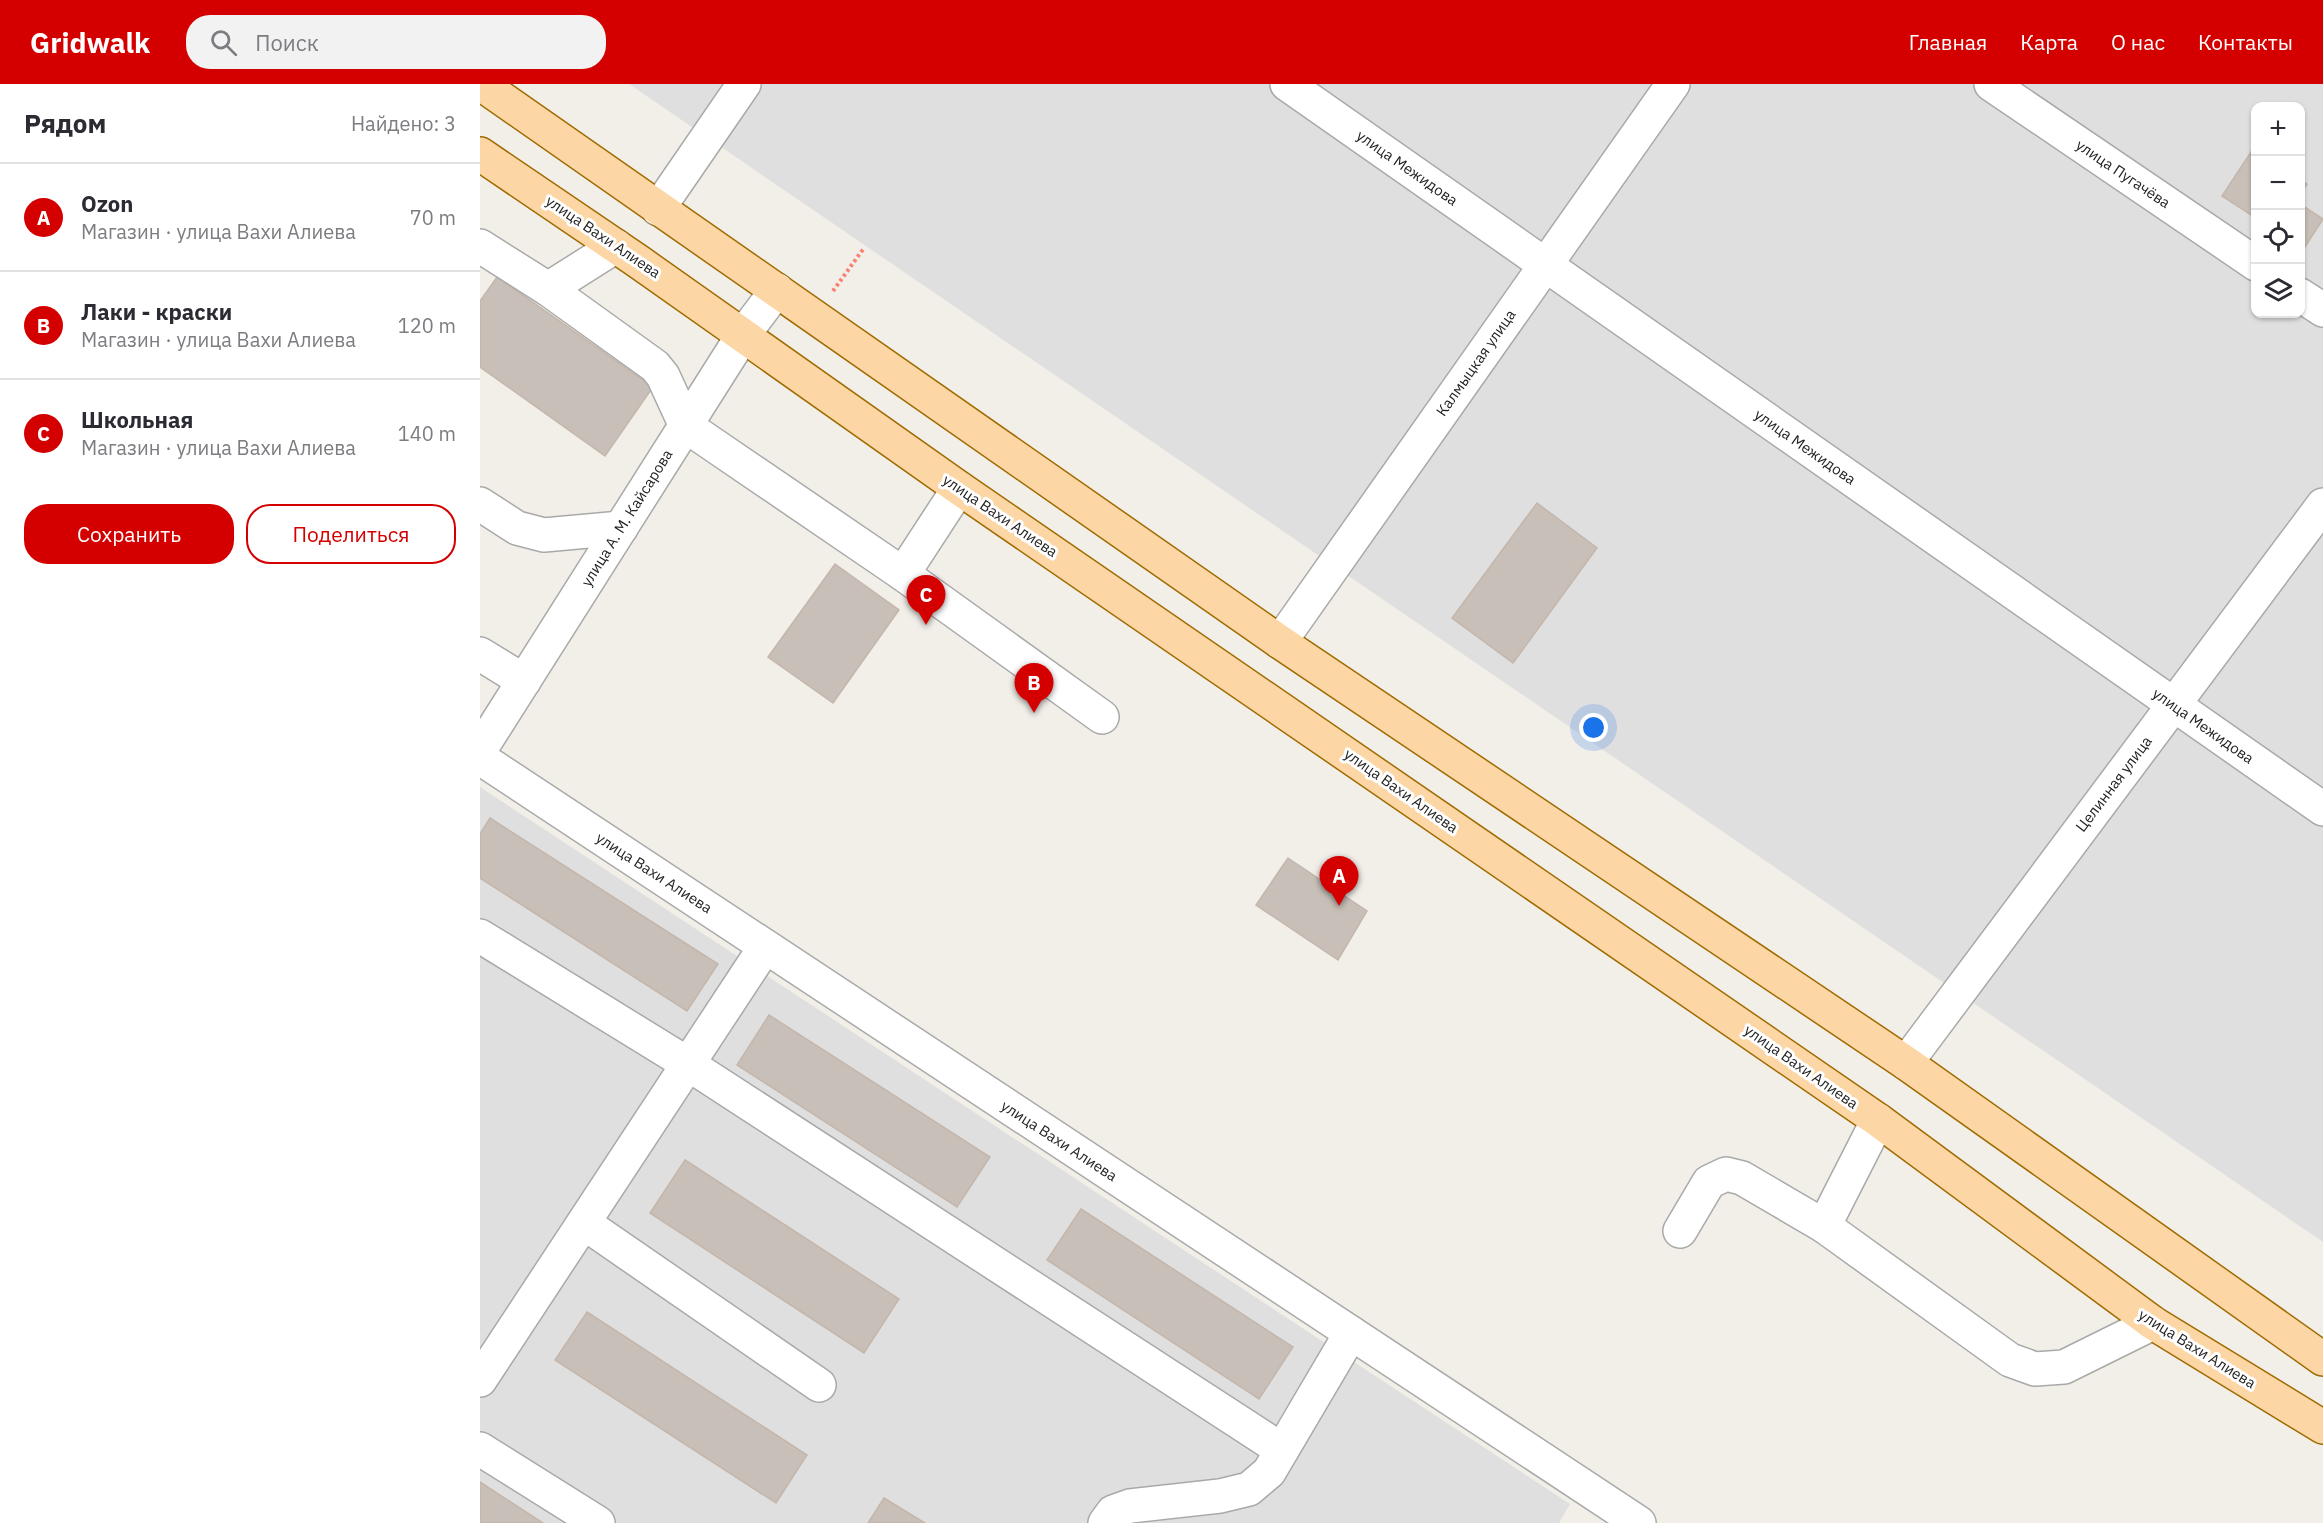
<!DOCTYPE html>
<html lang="ru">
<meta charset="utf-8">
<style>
:root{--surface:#fff;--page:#f2f2f3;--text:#2b2b33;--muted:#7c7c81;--line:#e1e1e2;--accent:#d40000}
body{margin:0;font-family:"IBM Plex Sans",sans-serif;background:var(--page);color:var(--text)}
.controls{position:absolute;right:18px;top:18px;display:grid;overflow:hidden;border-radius:12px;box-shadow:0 2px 4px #0004}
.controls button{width:54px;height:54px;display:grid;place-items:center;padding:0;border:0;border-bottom:2px solid var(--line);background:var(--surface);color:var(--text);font:30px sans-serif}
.you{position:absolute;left:1114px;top:644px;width:21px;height:21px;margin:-15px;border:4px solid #fff;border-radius:50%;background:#1a73e8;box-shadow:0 0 0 9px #1a73e833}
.badge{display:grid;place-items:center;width:39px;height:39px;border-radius:50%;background:var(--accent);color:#fff;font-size:20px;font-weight:700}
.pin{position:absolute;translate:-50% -50px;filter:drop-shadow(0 2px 3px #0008)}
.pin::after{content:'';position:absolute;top:32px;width:21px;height:18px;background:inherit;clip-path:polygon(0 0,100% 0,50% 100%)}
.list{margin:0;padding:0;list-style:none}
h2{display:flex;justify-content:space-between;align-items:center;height:78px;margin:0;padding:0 24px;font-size:26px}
h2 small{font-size:20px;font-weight:400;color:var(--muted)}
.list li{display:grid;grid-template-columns:39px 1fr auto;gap:18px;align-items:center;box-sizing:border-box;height:108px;padding:0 24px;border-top:2px solid var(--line)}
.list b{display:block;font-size:22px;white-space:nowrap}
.list p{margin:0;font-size:20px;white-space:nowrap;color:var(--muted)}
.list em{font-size:20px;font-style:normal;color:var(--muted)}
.actions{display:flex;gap:12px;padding:18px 24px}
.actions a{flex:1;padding:14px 0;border:2px solid var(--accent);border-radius:24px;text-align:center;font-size:21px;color:var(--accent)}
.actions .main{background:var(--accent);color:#fff}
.icon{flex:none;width:33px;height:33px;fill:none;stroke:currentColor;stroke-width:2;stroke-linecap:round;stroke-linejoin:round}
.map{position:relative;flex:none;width:1843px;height:1439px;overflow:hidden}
header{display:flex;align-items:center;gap:36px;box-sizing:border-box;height:84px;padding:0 30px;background:var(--accent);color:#fff}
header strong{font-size:28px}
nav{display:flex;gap:33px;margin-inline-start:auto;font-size:21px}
.search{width:420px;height:54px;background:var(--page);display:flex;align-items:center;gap:15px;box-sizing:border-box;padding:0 21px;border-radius:24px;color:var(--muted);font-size:22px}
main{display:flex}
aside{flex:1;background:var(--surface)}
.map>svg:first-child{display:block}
.residential{fill:#e0dfdf;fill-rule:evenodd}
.building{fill:#c7bfb8;stroke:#c4b6ab;stroke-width:1.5}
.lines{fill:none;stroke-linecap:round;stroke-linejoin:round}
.minor-casing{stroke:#a9a9a9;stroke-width:36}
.major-casing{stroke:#a06b00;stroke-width:36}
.path{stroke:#fa8072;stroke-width:4;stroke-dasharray:3 3;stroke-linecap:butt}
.minor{stroke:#fff;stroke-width:33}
.major{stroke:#fcd6a4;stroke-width:33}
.labels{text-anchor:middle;stroke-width:6;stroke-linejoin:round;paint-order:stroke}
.street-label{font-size:15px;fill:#222;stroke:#fff}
</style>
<header>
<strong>Gridwalk</strong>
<div class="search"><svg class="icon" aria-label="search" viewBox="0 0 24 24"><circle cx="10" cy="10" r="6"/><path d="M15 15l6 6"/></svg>Поиск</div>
<nav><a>Главная</a><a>Карта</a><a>О нас</a><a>Контакты</a></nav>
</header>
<main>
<aside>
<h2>Рядом<small>Найдено: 3</small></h2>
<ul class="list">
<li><span class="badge">A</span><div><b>Ozon</b><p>Магазин · улица Вахи Алиева</p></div><em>70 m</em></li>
<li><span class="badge">B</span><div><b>Лаки - краски</b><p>Магазин · улица Вахи Алиева</p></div><em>120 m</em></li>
<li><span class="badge">C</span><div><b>Школьная</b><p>Магазин · улица Вахи Алиева</p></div><em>140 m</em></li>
</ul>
<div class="actions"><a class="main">Сохранить</a><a>Поделиться</a></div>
</aside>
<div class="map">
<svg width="1843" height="1439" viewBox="0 0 1843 1439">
<rect width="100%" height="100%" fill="#f2efe9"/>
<!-- residential -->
<g class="residential">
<path d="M149,0H1843V1158ZM1776,22H1820V230H1776Z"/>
<path d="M0,703L1090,1420L1079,1439H0Z"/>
</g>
<!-- building -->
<g class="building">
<path d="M1773,65L1776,66V134L1742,112Z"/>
<path d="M1820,96L1827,100L1820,111Z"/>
<path d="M1820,120L1843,135L1823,166L1820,164Z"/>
<path d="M17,193L173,303L125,372L0,283V217Z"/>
<path d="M1057,419L1117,464L1033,579L972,534Z"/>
<path d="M355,480L419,526L353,619L288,573Z"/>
<path d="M10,734L238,880L207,927L0,794V750Z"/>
<path d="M808,774L887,827L858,876L776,821Z"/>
<path d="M289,931L510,1073L477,1123L257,981Z"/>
<path d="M205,1076L419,1215L384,1269L170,1129Z"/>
<path d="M601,1125L813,1263L779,1315L567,1176Z"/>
<path d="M107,1228L327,1371L296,1419L75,1276Z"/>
<path d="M0,1398L63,1439H0Z"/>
<path d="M404,1414L445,1439H388Z"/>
</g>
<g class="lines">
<defs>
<g id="minor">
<path d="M807,0L1843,725"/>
<path d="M1511,0L1776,180"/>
<path d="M178,125L264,0"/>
<path d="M0,162L68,205L136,162"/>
<path d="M68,205L175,282L183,292L206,342L423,490L622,633"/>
<path d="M1820,211L1843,226"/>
<path d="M0,420L37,444L64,451L141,444"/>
<path d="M423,490L479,404"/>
<path d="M800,558L1193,0"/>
<path d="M0,570L44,597"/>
<path d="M0,666L263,251L297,206"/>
<path d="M0,674L1159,1439"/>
<path d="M0,852L208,980L802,1366"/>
<path d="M1426,979L1843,421"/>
<path d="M1398,1036L1344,1142L1530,1276L1555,1285L1584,1283L1673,1239"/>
<path d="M104,1139L339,1301"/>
<path d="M1200,1147L1229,1098L1246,1090L1262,1094L1344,1142"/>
<path d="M0,1296L285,863"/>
<path d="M0,1365L118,1439"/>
<path d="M625,1439L633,1428L650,1422L740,1412L769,1405L789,1388L871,1249"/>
</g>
<g id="major">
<path d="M1,0L800,558L1426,979L1843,1275"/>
<path d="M0,70L159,178L479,404L1398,1036L1673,1239L1843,1343"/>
</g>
</defs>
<!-- minor casing -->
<use href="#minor" class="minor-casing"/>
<!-- major casing -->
<use href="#major" class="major-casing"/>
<!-- path -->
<path class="path" d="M353,207L384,164"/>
<!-- minor -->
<use href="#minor" class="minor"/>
<!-- major -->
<use href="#major" class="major"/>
</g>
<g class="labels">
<!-- street labels -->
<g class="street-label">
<text transform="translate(927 84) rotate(35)" y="5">улица Межидова</text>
<text transform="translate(1643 90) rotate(34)" y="5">улица Пугачёва</text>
<text transform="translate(123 153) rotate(34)" y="5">улица Вахи Алиева</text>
<text transform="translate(996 279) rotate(-55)" y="5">Калмыцкая улица</text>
<text transform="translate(1325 363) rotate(35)" y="5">улица Межидова</text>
<text transform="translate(520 432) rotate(34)" y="5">улица Вахи Алиева</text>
<text transform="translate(147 434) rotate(-58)" y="5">улица А. М. Кайсарова</text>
<text transform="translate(1723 642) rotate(35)" y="5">улица Межидова</text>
<text transform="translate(1634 700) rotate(-53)" y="5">Целинная улица</text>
<text transform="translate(921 707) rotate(35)" y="5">улица Вахи Алиева</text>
<text transform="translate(174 789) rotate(33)" y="5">улица Вахи Алиева</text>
<text transform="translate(1321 983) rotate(35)" y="5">улица Вахи Алиева</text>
<text transform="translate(579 1057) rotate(33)" y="5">улица Вахи Алиева</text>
<text transform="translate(1717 1265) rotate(32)" y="5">улица Вахи Алиева</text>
</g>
</g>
</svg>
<div class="controls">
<button>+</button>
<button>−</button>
<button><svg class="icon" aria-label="locate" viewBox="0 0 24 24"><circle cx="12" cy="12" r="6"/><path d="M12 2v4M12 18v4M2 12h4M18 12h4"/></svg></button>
<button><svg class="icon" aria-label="layers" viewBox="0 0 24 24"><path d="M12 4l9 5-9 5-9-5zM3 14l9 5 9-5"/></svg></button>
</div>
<div class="you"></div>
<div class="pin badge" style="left:859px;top:822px">A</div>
<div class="pin badge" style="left:554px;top:629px">B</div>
<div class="pin badge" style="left:446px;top:541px">C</div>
</div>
</main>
